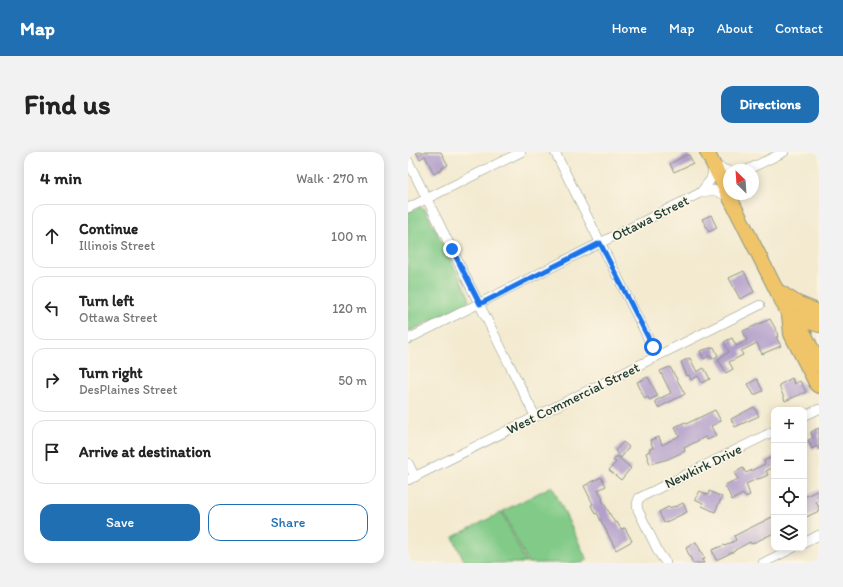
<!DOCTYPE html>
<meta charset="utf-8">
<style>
:root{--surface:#fff;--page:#f2f2f2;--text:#222;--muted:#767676;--line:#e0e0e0;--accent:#1f6fb2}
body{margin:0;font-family:Itim,sans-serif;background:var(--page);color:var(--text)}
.controls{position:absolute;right:12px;bottom:12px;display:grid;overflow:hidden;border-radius:8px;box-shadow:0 2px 10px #0003}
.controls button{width:36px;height:36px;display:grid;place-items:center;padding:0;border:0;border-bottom:1px solid var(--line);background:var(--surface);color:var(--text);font:20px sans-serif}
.compass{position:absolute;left:315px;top:12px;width:36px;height:36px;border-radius:50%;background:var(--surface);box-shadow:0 2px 10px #0003;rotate:335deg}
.stop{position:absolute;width:12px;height:12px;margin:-9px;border:3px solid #1a73e8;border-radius:50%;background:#fff}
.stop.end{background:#1a73e8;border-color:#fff;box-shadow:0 1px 4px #0008}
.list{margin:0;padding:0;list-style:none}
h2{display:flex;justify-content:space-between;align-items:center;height:52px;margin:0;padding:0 16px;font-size:17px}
h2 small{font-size:13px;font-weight:400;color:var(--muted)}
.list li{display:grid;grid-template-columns:26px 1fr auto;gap:12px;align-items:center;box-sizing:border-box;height:64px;margin:0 8px 8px;padding:0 8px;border:1px solid var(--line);border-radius:12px}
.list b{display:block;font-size:15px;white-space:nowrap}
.list p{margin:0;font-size:13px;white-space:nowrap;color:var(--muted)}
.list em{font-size:13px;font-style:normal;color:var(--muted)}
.actions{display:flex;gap:8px;padding:12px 16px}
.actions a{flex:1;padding:9px 0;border:1px solid var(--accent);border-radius:12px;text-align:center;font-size:14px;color:var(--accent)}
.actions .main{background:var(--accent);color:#fff}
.icon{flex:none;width:22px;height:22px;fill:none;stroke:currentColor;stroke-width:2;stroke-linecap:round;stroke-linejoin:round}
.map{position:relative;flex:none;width:411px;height:411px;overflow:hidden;border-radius:12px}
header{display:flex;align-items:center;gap:24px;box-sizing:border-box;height:56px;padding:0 20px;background:var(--accent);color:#fff}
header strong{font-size:19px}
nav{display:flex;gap:22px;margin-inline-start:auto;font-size:14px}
.intro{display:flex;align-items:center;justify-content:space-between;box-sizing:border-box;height:96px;padding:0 24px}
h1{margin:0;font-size:28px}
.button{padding:10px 18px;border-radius:12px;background:var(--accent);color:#fff;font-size:14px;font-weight:700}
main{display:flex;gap:24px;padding:0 24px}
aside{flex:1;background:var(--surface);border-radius:12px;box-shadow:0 2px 10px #0003}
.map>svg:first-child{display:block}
.green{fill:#81ca87;stroke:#50845e}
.building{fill:#b39fcb}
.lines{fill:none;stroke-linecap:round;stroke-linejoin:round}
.street-casing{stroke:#899482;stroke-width:10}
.primary-casing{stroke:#899482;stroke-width:16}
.street{stroke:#fff;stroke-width:9}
.primary{stroke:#f0c469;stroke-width:14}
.route{stroke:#1a73e8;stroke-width:5}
.labels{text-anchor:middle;stroke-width:3.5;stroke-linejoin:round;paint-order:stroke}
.street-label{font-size:14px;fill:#1f3d34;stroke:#fcf5e5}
</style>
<header>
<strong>Map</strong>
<nav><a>Home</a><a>Map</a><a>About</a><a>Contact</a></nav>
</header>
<div class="intro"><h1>Find us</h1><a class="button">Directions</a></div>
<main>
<aside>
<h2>4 min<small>Walk · 270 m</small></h2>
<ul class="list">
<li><svg class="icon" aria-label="ahead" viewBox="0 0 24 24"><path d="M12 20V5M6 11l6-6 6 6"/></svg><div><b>Continue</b><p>Illinois Street</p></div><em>100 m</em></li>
<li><svg class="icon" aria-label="left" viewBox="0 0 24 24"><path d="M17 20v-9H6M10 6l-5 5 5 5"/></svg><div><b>Turn left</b><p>Ottawa Street</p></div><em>120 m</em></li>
<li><svg class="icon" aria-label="right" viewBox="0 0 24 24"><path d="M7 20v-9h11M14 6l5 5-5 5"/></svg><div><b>Turn right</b><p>DesPlaines Street</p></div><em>50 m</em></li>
<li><svg class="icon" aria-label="arrive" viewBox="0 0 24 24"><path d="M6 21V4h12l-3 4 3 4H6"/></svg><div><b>Arrive at destination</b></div></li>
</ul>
<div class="actions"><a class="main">Save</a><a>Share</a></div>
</aside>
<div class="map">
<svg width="411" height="411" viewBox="0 0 411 411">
<rect width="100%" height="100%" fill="#fcf5e5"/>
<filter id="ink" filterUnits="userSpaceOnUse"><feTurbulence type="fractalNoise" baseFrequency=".025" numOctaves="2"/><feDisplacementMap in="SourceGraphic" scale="8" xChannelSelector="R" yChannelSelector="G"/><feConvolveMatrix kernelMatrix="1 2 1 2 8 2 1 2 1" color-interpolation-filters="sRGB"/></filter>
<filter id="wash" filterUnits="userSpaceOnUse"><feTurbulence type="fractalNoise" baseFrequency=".012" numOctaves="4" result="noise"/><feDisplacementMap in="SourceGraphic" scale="16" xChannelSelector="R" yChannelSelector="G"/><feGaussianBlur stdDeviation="0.9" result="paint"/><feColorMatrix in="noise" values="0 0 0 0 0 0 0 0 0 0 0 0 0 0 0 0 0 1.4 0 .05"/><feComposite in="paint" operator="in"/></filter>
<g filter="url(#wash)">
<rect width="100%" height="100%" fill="#f3ead0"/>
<!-- green -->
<g class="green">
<path d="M13,55L17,57L61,144V149L57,152L0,180V60Z"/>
<path d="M144,334L179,408L174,411H120L95,359Z"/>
<path d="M94,360L118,411H57L45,385Z"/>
</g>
<g id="blocks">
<!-- building -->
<g class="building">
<path d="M8,0H33L40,13L34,16L35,17L26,22L17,4L12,7Z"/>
<path d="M278,3H281L285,11L266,20L262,12Z"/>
<path d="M303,63L309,76L301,80L294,67Z"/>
<path d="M336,119L346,140L332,147L321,126Z"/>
<path d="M362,167L370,181L369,182L370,185H368L373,194L354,202L349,191L333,199L335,203L321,210L325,217L318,221L310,207L321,200L316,190L324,186L328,194L339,188L335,179Z"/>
<path d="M306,195L310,204L304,207L303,203L296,207L292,199Z"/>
<path d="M282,206L289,220L296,216L302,227L294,231L290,224L283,228L281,223L279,224L273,210Z"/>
<path d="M262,215L277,242L250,256L247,249L263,241L252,219Z"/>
<path d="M240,225L250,244L241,248L240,245L237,247L229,230Z"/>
<path d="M384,226L386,232L392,229L398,240L377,249L371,233Z"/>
<path d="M349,227L355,239L346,243L340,232Z"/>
<path d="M346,255L351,264L327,275L323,267Z"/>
<path d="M307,258L313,269L303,274L308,284L299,288L297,285L276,296L277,299L260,307L242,312L238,301L242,299L241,297L245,296L242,288L251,285L254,293L271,284L267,275L277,270L278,272Z"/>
<path d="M411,276V298L409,294L404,297L400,288L405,286L403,280Z"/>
<path d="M215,290L221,295L213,306L207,299Z"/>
<path d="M209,304L223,316L213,328L201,318L208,310L205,309Z"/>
<path d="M366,304V315L358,319L360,323L351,327V326L338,332L342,343L337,345L335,342L324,348L317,333L330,327L326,321L335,316L338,321L357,312L356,309Z"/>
<path d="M193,325L198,334L190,338L195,347L194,348L207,371L209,370L213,377L217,376L224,389L208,398L189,361L187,362L183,353L185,352L176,334Z"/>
<path d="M411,338V348L408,350L411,355V359L396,366V345Z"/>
<path d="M292,339L300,343L301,339L314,345L307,360L294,354L295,351L287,347Z"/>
<path d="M275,351L279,360L256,371L251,360L260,355L261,356L267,354V355Z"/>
<path d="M366,364V381L343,392L342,390L327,398V399L308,408L304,398L316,393L317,394L328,388L326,384Z"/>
<path d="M288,390L297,407L294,408L296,411H285L281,403L278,396Z"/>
</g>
</g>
</g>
<g filter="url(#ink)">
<use href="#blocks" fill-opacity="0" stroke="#899482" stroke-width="1"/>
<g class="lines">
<defs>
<g id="street">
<path d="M147,0L249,204"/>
<path d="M0,9L127,264"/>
<path d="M339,18L376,0"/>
<path d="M292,41L303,27L306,14L321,19"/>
<path d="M0,56L113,0"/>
<path d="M0,187L292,41L305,38L322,45"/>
<path d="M396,264L411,257"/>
<path d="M0,311L7,325"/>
<path d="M0,328L352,153"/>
<path d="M396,391L411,383"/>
<path d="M258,411L251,401L230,358L229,352L231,346L366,279"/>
<path d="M355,411L385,396"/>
</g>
<g id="primary">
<path d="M299,0L381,163L397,183L411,212"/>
<path d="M370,139L389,151L411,160"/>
<path d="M381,163L383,182L409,233L411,234"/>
<path d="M381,163L411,173"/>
</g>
</defs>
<!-- street casing -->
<use href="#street" class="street-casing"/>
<!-- primary casing -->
<use href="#primary" class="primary-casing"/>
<!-- street -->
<use href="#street" class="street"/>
<!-- primary -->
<use href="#primary" class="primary"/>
</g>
</g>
<g class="lines" filter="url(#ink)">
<!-- route -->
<path class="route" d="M44,97L72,152L192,91L245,195"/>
</g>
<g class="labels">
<!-- street labels -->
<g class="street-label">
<text transform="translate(242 66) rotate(-27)" y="5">Ottawa Street</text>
<text transform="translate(165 246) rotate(-26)" y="5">West Commercial Street</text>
<text transform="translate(295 314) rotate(-26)" y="5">Newkirk Drive</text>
</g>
</g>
</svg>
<div class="controls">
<button>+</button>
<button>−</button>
<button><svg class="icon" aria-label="locate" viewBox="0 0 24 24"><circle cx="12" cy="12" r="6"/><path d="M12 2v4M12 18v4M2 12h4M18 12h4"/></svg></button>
<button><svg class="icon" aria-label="layers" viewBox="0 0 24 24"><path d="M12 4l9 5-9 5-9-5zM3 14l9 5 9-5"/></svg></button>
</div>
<svg class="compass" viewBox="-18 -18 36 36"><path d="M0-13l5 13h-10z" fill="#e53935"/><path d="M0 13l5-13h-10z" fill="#767676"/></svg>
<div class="stop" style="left:245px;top:195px"></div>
<div class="stop end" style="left:44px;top:97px"></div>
</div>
</main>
